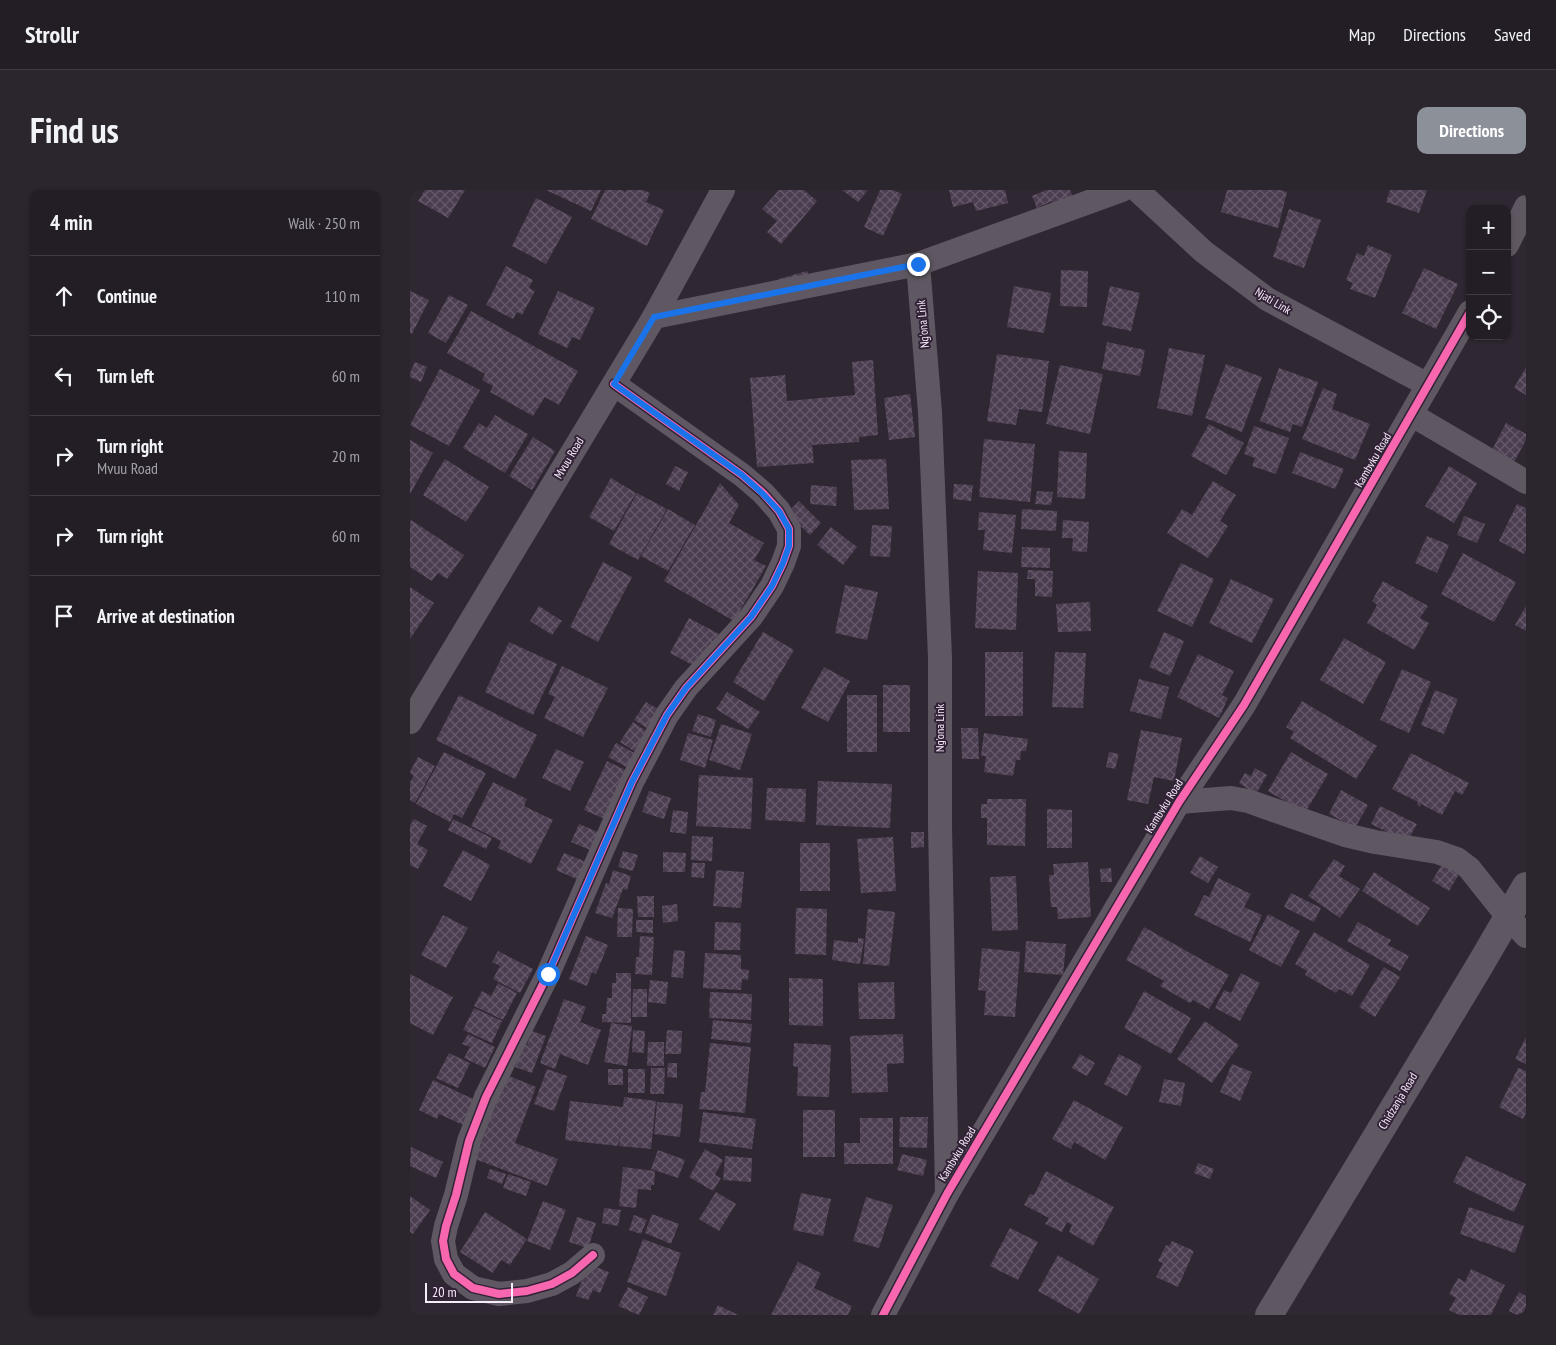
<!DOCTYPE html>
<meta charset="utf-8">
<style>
:root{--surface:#231d26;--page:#2b262e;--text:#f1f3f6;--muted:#a3a2a7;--line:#403b43;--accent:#8c9099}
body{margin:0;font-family:"PT Sans Narrow",sans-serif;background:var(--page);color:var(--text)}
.controls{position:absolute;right:15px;top:15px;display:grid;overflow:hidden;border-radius:10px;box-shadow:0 1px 4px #0004}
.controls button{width:45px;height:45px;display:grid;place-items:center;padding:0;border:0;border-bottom:1px solid var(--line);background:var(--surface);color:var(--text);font:25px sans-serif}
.scale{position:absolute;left:15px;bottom:12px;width:88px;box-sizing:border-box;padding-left:5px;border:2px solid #f6ebf9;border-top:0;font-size:14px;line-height:18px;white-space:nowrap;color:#f6ebf9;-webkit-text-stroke:4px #322237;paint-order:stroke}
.stop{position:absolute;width:15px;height:15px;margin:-11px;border:4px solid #1a73e8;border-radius:50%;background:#fff}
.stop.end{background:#1a73e8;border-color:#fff;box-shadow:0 1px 5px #0008}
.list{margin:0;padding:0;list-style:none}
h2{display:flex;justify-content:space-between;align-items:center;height:65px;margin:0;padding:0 20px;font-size:21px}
h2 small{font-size:16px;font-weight:400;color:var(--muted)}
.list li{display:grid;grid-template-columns:32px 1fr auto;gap:15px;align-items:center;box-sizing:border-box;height:80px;padding:0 20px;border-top:1px solid var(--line)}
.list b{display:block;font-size:19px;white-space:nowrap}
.list p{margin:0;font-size:16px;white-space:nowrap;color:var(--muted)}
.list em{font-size:16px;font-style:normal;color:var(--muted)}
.icon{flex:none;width:28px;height:28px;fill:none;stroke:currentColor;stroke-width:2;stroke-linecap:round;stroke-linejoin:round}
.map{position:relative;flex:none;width:1116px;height:1125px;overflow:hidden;border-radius:10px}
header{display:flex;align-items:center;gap:30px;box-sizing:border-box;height:70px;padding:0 25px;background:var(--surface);border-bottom:1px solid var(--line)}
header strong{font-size:24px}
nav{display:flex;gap:28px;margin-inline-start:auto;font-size:18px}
.intro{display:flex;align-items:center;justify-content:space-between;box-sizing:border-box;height:120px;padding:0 30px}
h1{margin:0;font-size:35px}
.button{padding:12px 22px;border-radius:10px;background:var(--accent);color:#fff;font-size:18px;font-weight:700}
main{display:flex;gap:30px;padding:0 30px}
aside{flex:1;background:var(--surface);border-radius:10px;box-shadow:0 1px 4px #0004}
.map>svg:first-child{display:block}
.building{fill:url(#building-cross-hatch)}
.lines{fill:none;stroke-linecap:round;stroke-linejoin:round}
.minor{stroke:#5f5862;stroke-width:24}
.tertiary{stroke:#5f5862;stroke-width:28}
.cycleway-casing{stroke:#322237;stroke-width:11}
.cycleway{stroke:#f766af;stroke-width:8}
.route{stroke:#1a73e8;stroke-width:6}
.labels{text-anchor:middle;stroke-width:4;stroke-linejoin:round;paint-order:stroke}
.street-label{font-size:12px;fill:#f6ebf9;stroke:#322237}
</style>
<header>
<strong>Strollr</strong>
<nav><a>Map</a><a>Directions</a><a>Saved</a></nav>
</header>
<div class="intro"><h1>Find us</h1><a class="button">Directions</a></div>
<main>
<aside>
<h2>4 min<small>Walk · 250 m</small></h2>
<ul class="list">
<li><svg class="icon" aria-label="ahead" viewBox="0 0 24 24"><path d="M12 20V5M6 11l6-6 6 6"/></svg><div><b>Continue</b></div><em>110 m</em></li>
<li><svg class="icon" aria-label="left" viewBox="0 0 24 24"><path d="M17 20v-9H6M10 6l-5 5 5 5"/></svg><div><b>Turn left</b></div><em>60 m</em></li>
<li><svg class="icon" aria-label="right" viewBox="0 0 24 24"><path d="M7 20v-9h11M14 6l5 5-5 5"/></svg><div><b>Turn right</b><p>Mvuu Road</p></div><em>20 m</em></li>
<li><svg class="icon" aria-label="right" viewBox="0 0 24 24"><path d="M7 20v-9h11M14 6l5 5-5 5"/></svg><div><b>Turn right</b></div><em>60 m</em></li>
<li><svg class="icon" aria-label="arrive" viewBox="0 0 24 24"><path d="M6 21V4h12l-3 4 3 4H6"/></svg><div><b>Arrive at destination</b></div></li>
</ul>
</aside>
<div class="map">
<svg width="1116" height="1125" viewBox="0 0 1116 1125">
<defs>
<pattern id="building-cross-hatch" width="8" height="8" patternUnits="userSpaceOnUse" patternTransform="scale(1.25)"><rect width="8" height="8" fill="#4c3e51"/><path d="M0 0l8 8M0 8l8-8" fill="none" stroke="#665a6b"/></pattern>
</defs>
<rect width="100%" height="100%" fill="#2f2732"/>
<!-- building -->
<g class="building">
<path d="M15,0H55L38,28L8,11Z"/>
<path d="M136,0H191L181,21Z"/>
<path d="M195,0H212L216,2V0H233L240,3L236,12L254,20L237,56L181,29Z"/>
<path d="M369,0H394L407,11L371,54L357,42L367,31L352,19Z"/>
<path d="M432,0H458L448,12Z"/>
<path d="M470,0H483L492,4L473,46L454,37Z"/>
<path d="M539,0H595L598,13L566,21L563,12L543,17Z"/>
<path d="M636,0H660L664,9L644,18L642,11L627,18L622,6Z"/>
<path d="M817,0H870L877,2L868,38L811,22Z"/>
<path d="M980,0H1017L1009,23L976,12Z"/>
<path d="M126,8L162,27L136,74L102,56Z"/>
<path d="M879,19L911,30L894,78L863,67Z"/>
<path d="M958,55L982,65L965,108L940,99L943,93L936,90L947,63L954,66Z"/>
<path d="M96,76L123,90L119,98L125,101L112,125L107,122L103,129L76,115Z"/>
<path d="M1014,78L1048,94L1026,139L992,123Z"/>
<path d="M651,80L678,81L677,117L650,116Z"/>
<path d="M397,81L400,92L372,100L369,89Z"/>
<path d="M604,96L641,103L634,143L597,137Z"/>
<path d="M700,96L730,103L721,141L692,135Z"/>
<path d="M0,101L19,110L2,144L0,143Z"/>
<path d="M148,101L185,118L170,150L162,147L157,158L128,144Z"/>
<path d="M39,105L58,115L36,153L18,143Z"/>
<path d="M61,121L168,181L149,215L135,207L123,226L80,202L83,196L72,190L75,184L37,163Z"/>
<path d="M697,152L735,160L730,186L692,179Z"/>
<path d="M759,158L795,165L782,226L747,218Z"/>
<path d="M587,164L639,171L632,222L609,219L606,235L577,231Z"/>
<path d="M463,170L468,245L449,247V252L402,255L404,273L347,277L340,188L375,185L377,211L445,205L442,172Z"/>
<path d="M5,172L17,177L11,192L0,187V183Z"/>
<path d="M816,174L852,187L832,242L795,228Z"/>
<path d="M650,175L693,184L680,244L636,234Z"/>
<path d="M1116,177V205L1104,198Z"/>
<path d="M869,178L908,192L892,237L883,234L880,242L850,231Z"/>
<path d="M30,179L70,200L39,256L0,235Z"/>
<path d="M913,198L927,204L922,219L960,234L945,270L892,249Z"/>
<path d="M500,204L505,247L479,250L474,208Z"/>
<path d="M85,225L118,244L95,283L53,258L69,233L77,238Z"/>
<path d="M1096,233L1116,244V250L1104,272L1082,260Z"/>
<path d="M799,234L834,253L816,285L781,266Z"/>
<path d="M844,236L879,248L866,284L842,276L845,268L834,264Z"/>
<path d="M123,247L145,261L122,300L99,286Z"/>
<path d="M574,249L625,254L620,312L569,307Z"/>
<path d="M0,250L23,263L0,304Z"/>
<path d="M649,261L677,263L675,309L647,307Z"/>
<path d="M890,262L934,279L925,299L882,283Z"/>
<path d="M35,269L79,297L56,332L13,305Z"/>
<path d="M476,269L479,319L444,320L441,270Z"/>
<path d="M265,276L278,282L269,301L256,294Z"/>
<path d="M1039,276L1067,293L1044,333L1015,316Z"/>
<path d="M201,288L226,303L204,341L179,327Z"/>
<path d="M803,291L826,305L810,331L818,336L798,368L757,343L772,319L782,325Z"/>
<path d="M310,293L329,315L319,333L354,353L344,370L356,376L324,431L254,391Z"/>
<path d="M544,294L563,295L561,311L543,309Z"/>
<path d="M401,295L427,297L426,316L400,314Z"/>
<path d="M627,301L643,302L641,315L625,314Z"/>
<path d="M227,303L257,319L228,370L199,354Z"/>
<path d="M389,311L411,333L400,345L377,323Z"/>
<path d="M1107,314L1116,318V360L1114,364L1089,351Z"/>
<path d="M258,319L285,335L258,381L231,366Z"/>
<path d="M612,319L647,321L646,341L611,339Z"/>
<path d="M569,322L606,325L602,363L573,360L575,340H568Z"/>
<path d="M1054,326L1075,334L1067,353L1047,345Z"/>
<path d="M1,330L54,365L37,389L28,383L22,391L0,377V332Z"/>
<path d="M653,330L679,332L677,362L662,361L663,348H652Z"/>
<path d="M462,335L482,336L480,367L460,366Z"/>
<path d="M421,337L447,357L433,375L407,355Z"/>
<path d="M1017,346L1039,355L1027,383L1005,373Z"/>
<path d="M612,357L640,358V378L611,377Z"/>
<path d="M1053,363L1106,392L1084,432L1031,404Z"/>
<path d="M193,372L222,387L188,452L160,437Z"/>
<path d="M771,373L804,389L782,437L747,421Z"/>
<path d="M618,380L643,381L642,407L625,406V389H617Z"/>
<path d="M568,381L608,383L606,440L565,438Z"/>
<path d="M821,389L864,409L842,453L799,433Z"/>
<path d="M973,391L1018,416L1010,428L1019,433L1004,460L957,433L967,415L962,411Z"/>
<path d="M435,395L468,402L457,450L425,443Z"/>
<path d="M0,397L24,413L0,449Z"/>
<path d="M680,412L681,441L648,442L646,414Z"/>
<path d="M129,416L152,431L142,445L120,431Z"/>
<path d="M1116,416V441L1105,435Z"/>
<path d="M279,428L309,444L290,479L260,463Z"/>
<path d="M353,442L384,460L354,511L323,492Z"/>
<path d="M754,442L774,451L760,486L739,477Z"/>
<path d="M934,448L976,472L953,514L910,490Z"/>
<path d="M99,452L147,474L123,525L75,502Z"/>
<rect x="575" y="462" width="38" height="64"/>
<path d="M645,462L676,463L673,518L642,517Z"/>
<path d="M788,464L824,481L812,505L818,508L809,528L767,507Z"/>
<path d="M152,476L198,498L173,547L134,528L145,507L138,504Z"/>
<path d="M414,477L440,491L418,532L391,518Z"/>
<path d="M992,479L1021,492L999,543L970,530Z"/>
<path d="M729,489L759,497L751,529L720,521Z"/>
<rect x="473" y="495" width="27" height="47"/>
<path d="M1025,500L1048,509L1034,544L1011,535Z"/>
<path d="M317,502L350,522L338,539L306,519Z"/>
<path d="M49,505L127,545L105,589L26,550Z"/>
<rect x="437" y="505" width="30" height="57"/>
<path d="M892,511L967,556L946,589L880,548L884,542L876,537Z"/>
<path d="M236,512L255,523L243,542L224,530Z"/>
<path d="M288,524L306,530L301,547L282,541Z"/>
<path d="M223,532L242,545L230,565L210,552Z"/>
<path d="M311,534L342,544L330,580L299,570Z"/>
<path d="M551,538H568L569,569H552Z"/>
<path d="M731,540L772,548L764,591L744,587L738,614L717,610Z"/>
<path d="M278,543L303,550L295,578L270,570Z"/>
<path d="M574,543L618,549L616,561H611L610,570H606L603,586L574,582L576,566H571Z"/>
<path d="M206,553L230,566L222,580L198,567Z"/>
<path d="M146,559L174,572L160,601L132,588Z"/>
<path d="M34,562L76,583L52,628L44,624L40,632L6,614Z"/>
<path d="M699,562L709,564L705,579L696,577Z"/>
<path d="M881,562L918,584L895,623L858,601Z"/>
<path d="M1001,563L1059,593L1052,605L1045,601L1032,625L1011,614L1010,617L1007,615L1008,612L982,599Z"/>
<path d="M8,567L25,576L5,613L0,610V592L4,586L0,583V582Z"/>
<path d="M197,571L219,582L197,630L174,620Z"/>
<path d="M845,578L857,585L846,604L829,593L835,583L841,586Z"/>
<path d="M289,585L343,588L341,639L286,636Z"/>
<path d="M408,591L482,594L480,638L406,635Z"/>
<path d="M83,592L117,609L114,616L143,630L121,674L88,658L91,651L61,636Z"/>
<path d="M357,598L396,599L395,632L355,630Z"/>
<path d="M931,600L958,615L945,638L919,624Z"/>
<path d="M239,601L261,608L254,629L232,622Z"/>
<path d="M577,609H616L615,656L577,655V628H571V614H577Z"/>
<path d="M970,616L1007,634L997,652L961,634Z"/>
<path d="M637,619L662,620V658H637Z"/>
<path d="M263,620L278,622L276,644L260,642Z"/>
<path d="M4,629L17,636L7,654L18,660L8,679L0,675V635Z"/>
<path d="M43,629L82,648L76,659L38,640Z"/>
<path d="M169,634L195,645L187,663L161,652Z"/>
<path d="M501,642H514V657L501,658Z"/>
<path d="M282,646L303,647L302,671L281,670Z"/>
<path d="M483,647L486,701L451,703L447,649Z"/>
<rect x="390" y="653" width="30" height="48"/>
<path d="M53,660L80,675L61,711L33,696Z"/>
<path d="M213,661L228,665L223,681L208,677Z"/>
<path d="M253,662L276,663L275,682H253Z"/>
<path d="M154,663L179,673L171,691L146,680Z"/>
<path d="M790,666L808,677L798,693L780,683Z"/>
<path d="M924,669L935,676L929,686L950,699L930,728L898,706Z"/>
<path d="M678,672L681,727L648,729L647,717H641L639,685H644L643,674Z"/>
<path d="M282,673H295L294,688L281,687Z"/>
<path d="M1033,673L1049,684L1039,701L1022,691Z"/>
<path d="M701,678L702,692H691L690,679Z"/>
<path d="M203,680L221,686L217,700L213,699L202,728L185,723L196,693L199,694Z"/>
<path d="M306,680L334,682L331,718L303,716Z"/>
<path d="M964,682L1020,718L1008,736L952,701Z"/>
<path d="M606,686L608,740L582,741L580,687Z"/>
<path d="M808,688L841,704L834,717L852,725L840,752L784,725L794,705L799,707Z"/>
<path d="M881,703L911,718L904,732L874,717Z"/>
<path d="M227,706H244V727H228Z"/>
<path d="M267,714L268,731L253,733L252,716Z"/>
<path d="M208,718L223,719L222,747H207Z"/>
<path d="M386,718L417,719L416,765L385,764Z"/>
<path d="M458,719L485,722L479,776L453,774Z"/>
<path d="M858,724L890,741L871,777L839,760Z"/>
<path d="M33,725L58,738L36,778L11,765Z"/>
<path d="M226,730H243V743L226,742Z"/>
<path d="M305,732L331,733L330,760H304Z"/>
<path d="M948,732L981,750L978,755L999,766L990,781L937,751Z"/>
<path d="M734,737L819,785L799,819L783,810L780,813L750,796L754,791L716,770Z"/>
<path d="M904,742L960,775L942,806L929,799L926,803L895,785L897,781L885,774Z"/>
<path d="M176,746L198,755L186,784L182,782L177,796L159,789Z"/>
<path d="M230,746L244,747L242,785L225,784L226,767H229Z"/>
<path d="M448,748L454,749L450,774L422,770L424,750L448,753Z"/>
<path d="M616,751L656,754L653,785L614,782Z"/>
<path d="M572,758L610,762L605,827L574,825L576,801L568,800Z"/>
<path d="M264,760L275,761L273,788L261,787Z"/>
<path d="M88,761L123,779L110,803L83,789L90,776L82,772Z"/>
<path d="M295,763L331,765V779L339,780L338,790L332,789L331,800L293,798Z"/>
<path d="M974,777L990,787L965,827L949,817Z"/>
<path d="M206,783H221V833L192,832V824H196L197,808H202V793H206Z"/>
<path d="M831,783L850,793L830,831L805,818L814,800L821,803Z"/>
<path d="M0,784L43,807L23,845L0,833Z"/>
<path d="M379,788L413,789V836L379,835Z"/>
<path d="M240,790L258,792L256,814L238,812Z"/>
<path d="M484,792L485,829H449L448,793Z"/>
<path d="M88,793L107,803L93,830L64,816L72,801L81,806Z"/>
<path d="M223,799H237V827H222Z"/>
<path d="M734,801L781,828L761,864L714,838Z"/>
<path d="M300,802L342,804L341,830L299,828Z"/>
<path d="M154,809L176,817L170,832L191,840L178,875L150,864L145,879L130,873Z"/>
<path d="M64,818L92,831L82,853L53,840Z"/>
<path d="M303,830L342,834L340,853L301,849Z"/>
<path d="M795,831L829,855L802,893L767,869Z"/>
<path d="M201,833L222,836L217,876L194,872Z"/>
<path d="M223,840L235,841L234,863L222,862Z"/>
<path d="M257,840L272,841L271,864H255Z"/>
<path d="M122,841L136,846L122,883L105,877L114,854L117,855Z"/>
<path d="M58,844L85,857L75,878L54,868L60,857L52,854Z"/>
<path d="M493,844L494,873L477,874L478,902L442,903L440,846Z"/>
<path d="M1116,847V874L1105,869Z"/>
<path d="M238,852H254V876H237Z"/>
<path d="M300,853L341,857L335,923L289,919L291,902H295Z"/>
<path d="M384,853L421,855L419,907L387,906L388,877L383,876Z"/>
<path d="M39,863L60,873L48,898L26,888Z"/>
<path d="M670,864L685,873L677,886L662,878Z"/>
<path d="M709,864L732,876L717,906L694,894Z"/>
<path d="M258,873H267V888L257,887Z"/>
<path d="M822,874L842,882L830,911L810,902Z"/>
<path d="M241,878H255L254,904H240Z"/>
<path d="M1108,878L1116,881V923L1113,929L1089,917Z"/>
<path d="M137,879L157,886L144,921L124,914Z"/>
<rect x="198" y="879" width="15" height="16"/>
<rect x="218" y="879" width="17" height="24"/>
<path d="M97,885L126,897L105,953L148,969L137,996L65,969Z"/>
<path d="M754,889L775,893L771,916L749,912Z"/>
<path d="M23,890L65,910L53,935L29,924L27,929L9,920Z"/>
<path d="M214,907L246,911L241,959L209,956L210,943L208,956L155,950L160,911L213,917Z"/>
<path d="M664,910L713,937L695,970L664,952L661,959L642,949Z"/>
<path d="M247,912L273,914L270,947L244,944Z"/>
<rect x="393" y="920" width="32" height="47"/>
<path d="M293,922L346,929L342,959L289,952Z"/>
<path d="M490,927H518L517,958L489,957Z"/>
<path d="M450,928H483V974H434V953H450Z"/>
<path d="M1,957L33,972L26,988L0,976Z"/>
<path d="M295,959L313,970L305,985L311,988L303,1001L279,987Z"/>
<path d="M248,960L275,970L268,988L241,979Z"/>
<path d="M492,964L517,970L513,986L487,980Z"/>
<path d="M315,966L342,968L341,992L313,990Z"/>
<path d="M1056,966L1116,994L1104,1022L1043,992Z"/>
<path d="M788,973L804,979L800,989L784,983Z"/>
<path d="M213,977L245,981L244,995H241V1000L228,999L226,1018L209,1016Z"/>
<path d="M80,979L96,984L92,994L77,988Z"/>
<path d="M636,981L704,1017L683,1056L659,1042L662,1035L657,1032L652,1042L635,1034L639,1028L614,1015L620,1004L624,1005Z"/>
<path d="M98,984L121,992L116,1006L93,998Z"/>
<path d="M306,1002L326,1014L309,1041L289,1029Z"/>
<path d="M391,1003L421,1009L413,1046L383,1040Z"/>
<path d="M0,1006L20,1020L3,1044L0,1042Z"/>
<path d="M456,1007L483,1015L469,1058L443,1051Z"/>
<path d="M133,1011L156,1020L140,1060L117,1051Z"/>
<path d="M1059,1017L1114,1036L1105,1063L1050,1044Z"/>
<path d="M194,1018L211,1020L208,1036L192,1033Z"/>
<path d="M75,1022L117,1049L100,1075L91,1070L83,1083L50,1062Z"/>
<path d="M242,1024L269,1034L261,1054L235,1043Z"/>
<path d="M224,1025L237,1030L231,1044L219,1040Z"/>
<path d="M167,1027L186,1033L178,1058L159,1052Z"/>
<path d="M600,1038L628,1052L608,1090L580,1076Z"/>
<path d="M233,1049L271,1063L256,1106L217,1092Z"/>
<path d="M762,1051L784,1061L768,1097L746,1087L753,1073L748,1071L756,1055L759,1056Z"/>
<path d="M648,1065L689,1089L669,1124L628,1101Z"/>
<path d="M388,1072L411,1083L404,1098L442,1116L438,1125H361Z"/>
<path d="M178,1074L199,1082L190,1103L183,1100L178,1110L166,1106Z"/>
<path d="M1061,1079L1095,1095L1081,1125H1049L1039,1120L1046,1108L1039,1104L1048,1088L1055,1092Z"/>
<path d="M218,1097L238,1107L229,1125L208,1116Z"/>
<path d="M1109,1102L1116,1106V1125H1107L1099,1121Z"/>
<path d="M308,1115L328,1125H303Z"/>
</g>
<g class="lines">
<!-- minor -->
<g class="minor">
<path d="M727,0L794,62L857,109L1018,195"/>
<path d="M1097,55L1116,17"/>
<path d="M508,74L520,222L530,468V635L537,1004"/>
<path d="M244,127L508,74L712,0"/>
<path d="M1002,225L1116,292"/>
<path d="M0,532L244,127L313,0"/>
<path d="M769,612L821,608L838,611L935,645L965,652L1027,662L1047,669L1059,678L1098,727L1116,746"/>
<path d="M183,1065L162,1083L142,1094L117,1101L89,1104L63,1098L44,1084L36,1069L33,1051L36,1036L46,1005L59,951L76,907L138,784L222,592L257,525L276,498L341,427L362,396L373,373L379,356V339L369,321L353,303L332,285L204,194"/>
<path d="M473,1125L537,1004L769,612L834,515L1060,122"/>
</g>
<!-- tertiary -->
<path class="tertiary" d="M859,1125L1070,775L1116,696"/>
<defs>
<g id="cycleway">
<path d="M183,1065L162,1083L142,1094L117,1101L89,1104L63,1098L44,1084L36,1069L33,1051L36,1036L46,1005L59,951L76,907L138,784L222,592L257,525L276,498L341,427L362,396L373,373L379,356V339L369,321L353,303L332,285L204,194"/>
<path d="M473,1125L537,1004L769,612L834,515L1060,122"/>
</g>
</defs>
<!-- cycleway casing -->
<use href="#cycleway" class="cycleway-casing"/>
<!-- cycleway -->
<use href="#cycleway" class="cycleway"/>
</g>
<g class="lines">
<!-- route -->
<path class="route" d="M138,784L222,592L257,525L276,498L341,427L362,396L373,373L379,356V339L369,321L353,304L332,285L204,194L244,127L508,74"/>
</g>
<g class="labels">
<!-- street labels -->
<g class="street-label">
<text transform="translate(863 111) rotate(31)" y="4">Njati Link</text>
<text transform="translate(513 134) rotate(-95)" y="4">Ng'ona Link</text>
<text transform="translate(159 268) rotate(-59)" y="4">Mvuu Road</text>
<text transform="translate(963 270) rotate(-60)" y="4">Kambvku Road</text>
<text transform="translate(530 538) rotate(-90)" y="4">Ng'ona Link</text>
<text transform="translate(754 616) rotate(-58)" y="4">Kambvku Road</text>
<text transform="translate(988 911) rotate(-59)" y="4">Chidzanja Road</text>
<text transform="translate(547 964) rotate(-59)" y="4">Kambvku Road</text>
</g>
</g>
</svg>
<div class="controls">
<button>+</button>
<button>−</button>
<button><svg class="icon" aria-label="locate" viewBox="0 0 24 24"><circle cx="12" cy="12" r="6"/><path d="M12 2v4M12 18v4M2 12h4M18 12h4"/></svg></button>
</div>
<div class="scale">20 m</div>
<div class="stop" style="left:138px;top:784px"></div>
<div class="stop end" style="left:508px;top:74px"></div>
</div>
</main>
